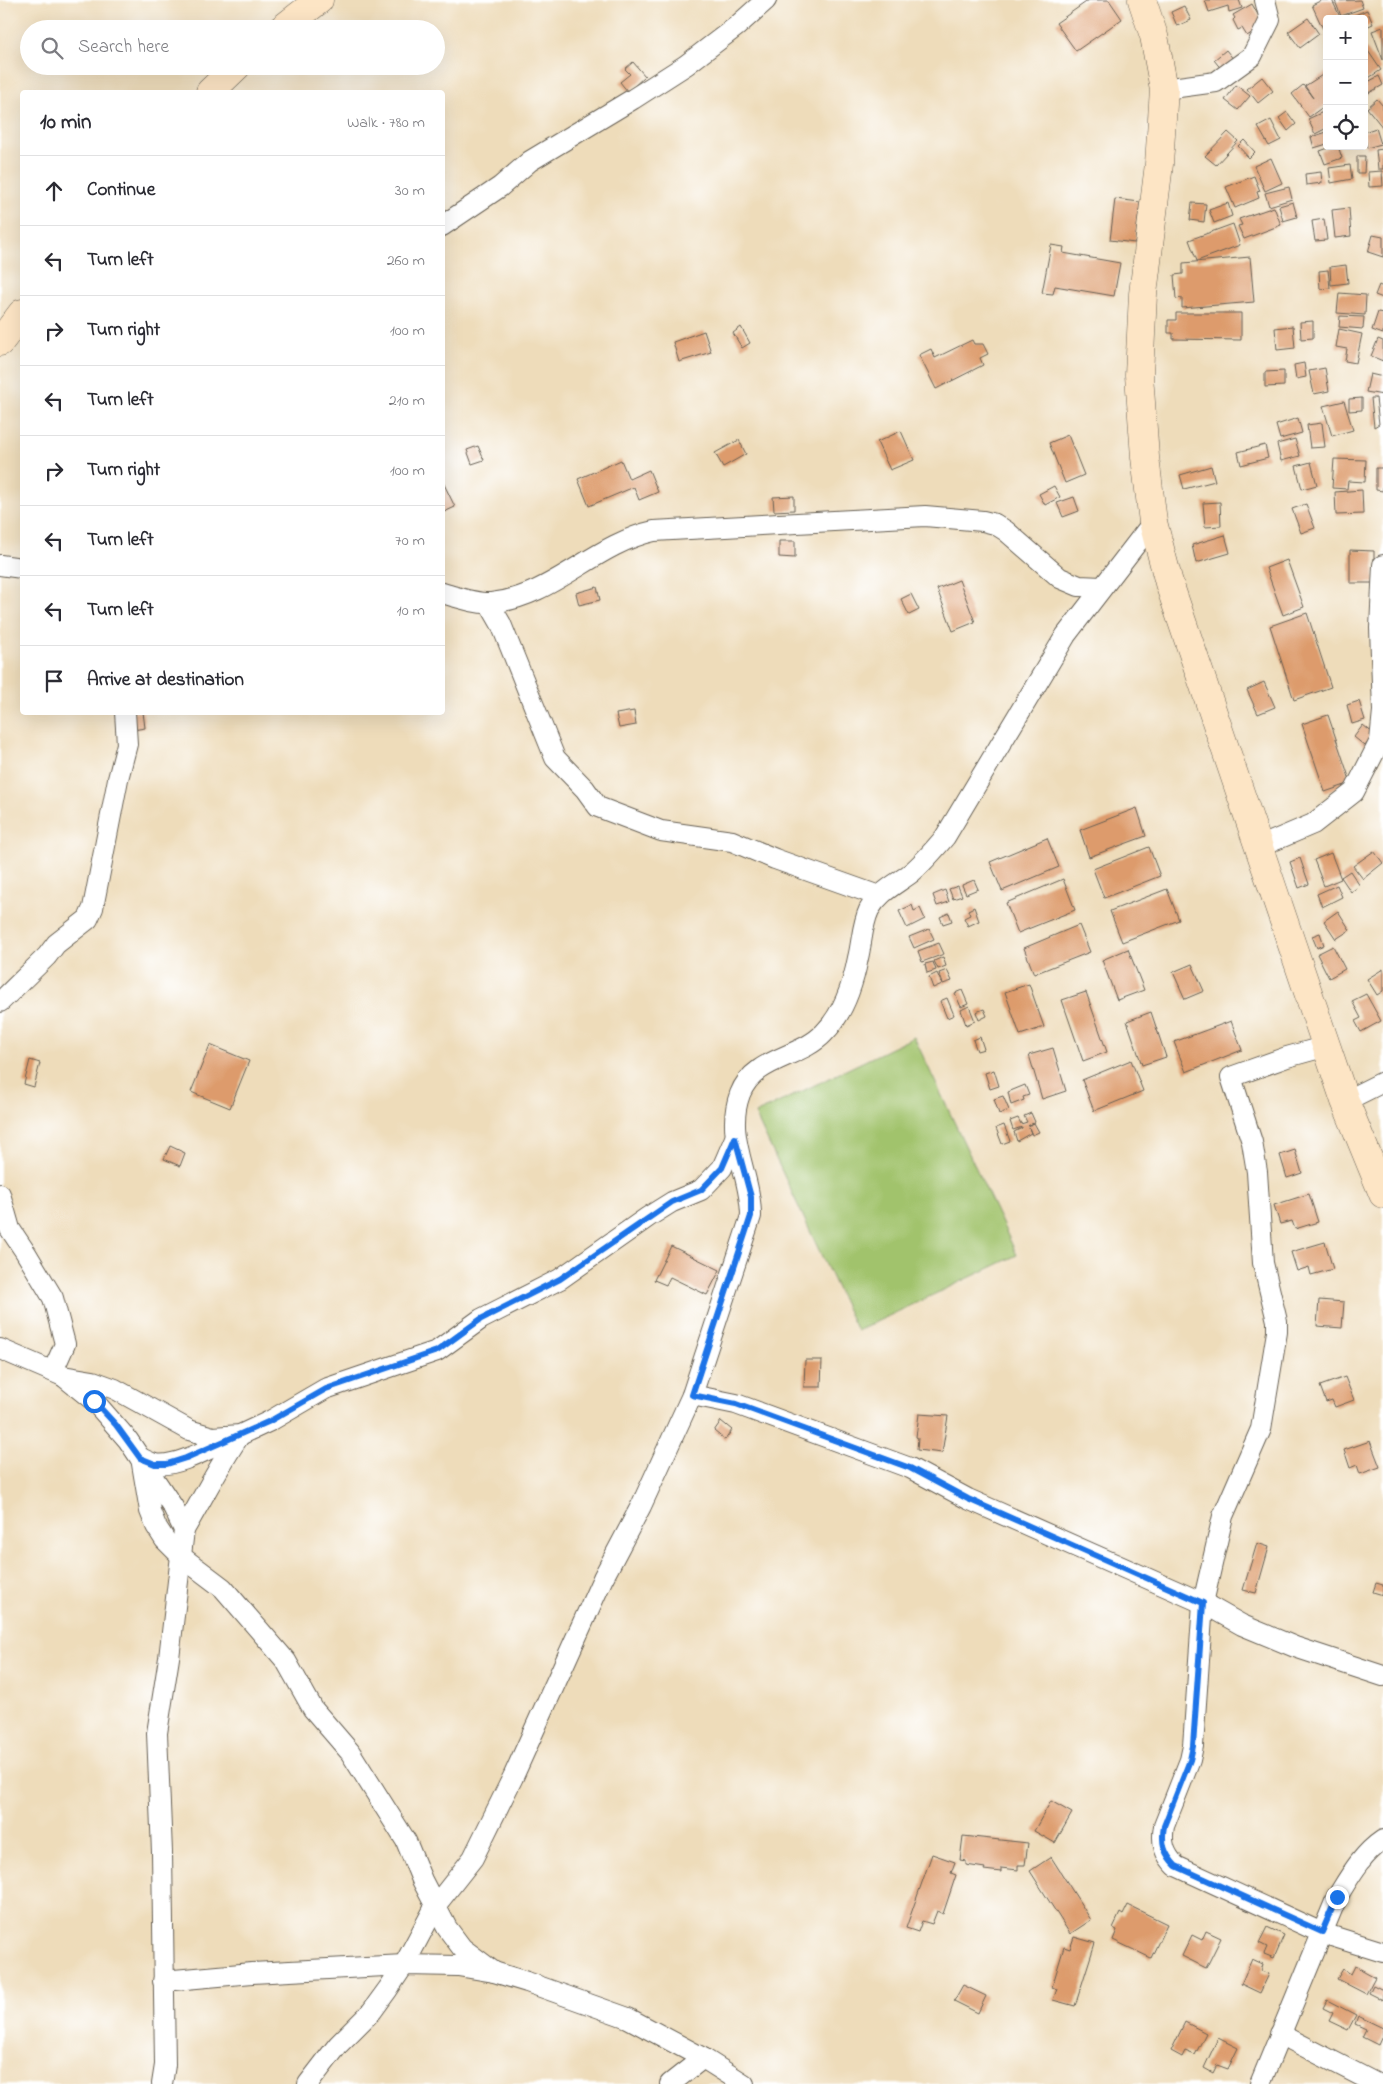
<!DOCTYPE html>
<meta charset="utf-8">
<style>
:root{--surface:#fff;--page:#f2f2f3;--text:#2b2b33;--muted:#7c7c81;--line:#e1e1e2}
body{margin:0;font-family:"Indie Flower",sans-serif;background:var(--page);color:var(--text)}
.controls{position:absolute;right:15px;top:15px;display:grid;overflow:hidden;border-radius:5px;box-shadow:0 5px 20px #0002}
.controls button{width:45px;height:45px;display:grid;place-items:center;padding:0;border:0;border-bottom:1px solid var(--line);background:var(--surface);color:var(--text);font:25px sans-serif}
.stop{position:absolute;width:15px;height:15px;margin:-11px;border:4px solid #1a73e8;border-radius:50%;background:#fff}
.stop.end{background:#1a73e8;border-color:#fff;box-shadow:0 1px 5px #0008}
.list{margin:0;padding:0;list-style:none}
h2{display:flex;justify-content:space-between;align-items:center;height:65px;margin:0;padding:0 20px;font-size:21px}
h2 small{font-size:16px;font-weight:400;color:var(--muted)}
.list li{display:grid;grid-template-columns:32px 1fr auto;gap:15px;align-items:center;box-sizing:border-box;height:70px;padding:0 20px;border-top:1px solid var(--line)}
.list b{display:block;font-size:19px;white-space:nowrap}
.list em{font-size:16px;font-style:normal;color:var(--muted)}
.icon{flex:none;width:28px;height:28px;fill:none;stroke:currentColor;stroke-width:2;stroke-linecap:round;stroke-linejoin:round}
.map{position:relative;flex:none;width:1383px;height:2084px;overflow:hidden}
.search{position:absolute;background:var(--surface);box-shadow:0 5px 20px #0002;left:20px;top:20px;width:425px;height:55px;display:flex;align-items:center;gap:12px;box-sizing:border-box;padding:0 18px;border-radius:28px;color:var(--muted);font-size:19px}
.panel{position:absolute;background:var(--surface);box-shadow:0 5px 20px #0002;left:20px;top:90px;width:425px;height:625px;border-radius:5px}
.map>svg:first-child{display:block}
.green{fill:#a1c36c;stroke:#5e7044}
.building{fill:#dd9b6c}
.lines{fill:none;stroke-linecap:round;stroke-linejoin:round}
.street-casing{stroke:#665f53;stroke-width:22}
.secondary-casing{stroke:#665f53;stroke-width:29}
.street{stroke:#fff;stroke-width:20}
.secondary{stroke:#fde5c5;stroke-width:28}
.route{stroke:#1a73e8;stroke-width:6}
</style>
<div class="map">
<svg width="1383" height="2084" viewBox="0 0 1383 2084">
<rect width="100%" height="100%" fill="#fff"/>
<filter id="ink" filterUnits="userSpaceOnUse"><feTurbulence type="fractalNoise" baseFrequency=".02" numOctaves="2"/><feDisplacementMap in="SourceGraphic" scale="10" xChannelSelector="R" yChannelSelector="G"/><feConvolveMatrix kernelMatrix="1 2 1 2 8 2 1 2 1" color-interpolation-filters="sRGB"/></filter>
<filter id="wash" filterUnits="userSpaceOnUse"><feTurbulence type="fractalNoise" baseFrequency=".0096" numOctaves="4" result="noise"/><feDisplacementMap in="SourceGraphic" scale="20" xChannelSelector="R" yChannelSelector="G"/><feGaussianBlur stdDeviation="1.12" result="paint"/><feColorMatrix in="noise" values="0 0 0 0 0 0 0 0 0 0 0 0 0 0 0 0 0 1.4 0 .05"/><feComposite in="paint" operator="in"/></filter>
<g filter="url(#wash)">
<rect width="100%" height="100%" fill="#eedcba"/>
<!-- green -->
<path class="green" d="M914,1037L1017,1255L857,1331L755,1114Z"/>
<g id="blocks">
<!-- building -->
<g class="building">
<path d="M1089,0H1109L1122,19L1076,51L1056,23Z"/>
<path d="M1205,0H1239L1242,8L1229,12L1228,6L1209,12Z"/>
<path d="M1322,0H1332L1340,17L1327,19V27L1323,29L1312,5Z"/>
<path d="M1360,0L1363,8L1341,16L1335,1Z"/>
<path d="M1252,4L1262,22L1259,28L1247,36L1242,28L1238,30L1233,20L1235,18L1233,15Z"/>
<path d="M1184,6L1191,20L1177,26L1171,12Z"/>
<path d="M1367,10L1373,24L1364,28V19H1345Z"/>
<path d="M1308,18L1319,34L1300,48L1288,32Z"/>
<path d="M1383,27V60L1372,31Z"/>
<path d="M1366,48L1381,70L1364,81V50Z"/>
<path d="M1226,50L1234,60L1222,70L1214,60Z"/>
<path d="M633,62L645,76L628,92L620,82L630,74L625,69Z"/>
<path d="M1327,72V104L1309,117L1292,94L1303,85L1313,98L1305,86Z"/>
<path d="M1379,76L1383,85L1367,94L1364,84Z"/>
<path d="M1262,77L1273,91L1258,103L1247,89Z"/>
<path d="M1236,85L1250,96L1238,110L1225,100Z"/>
<path d="M1377,99L1383,106V128L1367,108Z"/>
<path d="M1287,112L1296,124L1288,131L1279,118Z"/>
<path d="M1323,112L1327,120V128L1315,134L1308,119Z"/>
<path d="M1271,120L1281,140L1269,146L1258,127Z"/>
<path d="M1376,128L1381,144L1367,148L1364,132Z"/>
<path d="M1228,132L1238,141L1216,165L1205,156Z"/>
<path d="M1327,132V144L1314,148L1311,137Z"/>
<path d="M1244,140L1255,152L1249,158L1238,146Z"/>
<path d="M1334,146H1338L1342,158L1325,164L1320,151Z"/>
<path d="M1383,149V169H1378L1376,150Z"/>
<path d="M1357,156H1365L1364,173H1357Z"/>
<path d="M1271,158L1282,183L1265,191L1254,166Z"/>
<path d="M1350,165L1352,179L1331,183L1329,168Z"/>
<path d="M1382,171L1383,186L1369,187L1368,172Z"/>
<path d="M1321,172L1322,183L1306,185L1305,174Z"/>
<path d="M1254,176L1260,191L1257,192L1259,198L1235,208L1226,187Z"/>
<path d="M1289,187L1292,199L1269,206L1265,193Z"/>
<path d="M1115,199L1140,202L1135,243L1110,240Z"/>
<path d="M1293,202L1297,217L1283,221L1279,206Z"/>
<path d="M1192,203L1206,204L1204,222L1190,220Z"/>
<path d="M1228,203L1232,216L1214,223L1209,210Z"/>
<path d="M1274,207L1281,225L1244,239L1238,226L1242,225L1239,219Z"/>
<path d="M1349,208L1351,236L1335,238L1332,210Z"/>
<path d="M1324,219L1327,240L1315,241L1312,221Z"/>
<path d="M1233,224L1240,245L1197,261L1189,240Z"/>
<path d="M1373,235L1383,237V257L1368,252Z"/>
<path d="M1051,245L1064,247L1063,253L1120,263L1114,296L1055,286L1053,294L1042,293Z"/>
<path d="M1250,257L1254,302L1182,308V298L1176,299L1174,275L1183,274V263Z"/>
<path d="M1346,265L1348,283L1331,285L1330,267Z"/>
<path d="M1328,270L1330,288L1320,289L1319,271Z"/>
<path d="M1379,285L1383,287V298L1375,295Z"/>
<path d="M1339,293L1366,295L1365,315L1337,313Z"/>
<path d="M1378,312L1383,313V334L1372,330Z"/>
<path d="M1176,313H1241V340L1173,339V333H1168V320H1176Z"/>
<path d="M1340,316L1364,317L1363,329L1339,327Z"/>
<path d="M1313,321V338L1301,339L1300,322Z"/>
<path d="M1293,326L1295,348L1277,350L1275,328Z"/>
<path d="M741,327L750,343L742,348L733,333Z"/>
<path d="M1339,329L1362,334L1356,363L1345,361L1347,349L1336,347Z"/>
<path d="M704,331L711,352L679,362L673,342Z"/>
<path d="M1378,339L1383,341V361L1371,356Z"/>
<path d="M972,340L974,344H983L988,354L980,358L983,365L936,389L919,355L931,349L935,358Z"/>
<path d="M1304,363L1306,377L1296,379L1294,365Z"/>
<path d="M1325,368L1329,391L1314,394L1309,371Z"/>
<path d="M1284,371V386L1265,387V372Z"/>
<path d="M1370,374L1383,377V395L1366,392Z"/>
<path d="M1362,398V410L1349,411V399Z"/>
<path d="M1371,398H1376L1379,424L1374,427Z"/>
<path d="M1344,401L1353,430L1332,436L1323,406Z"/>
<path d="M1298,418L1302,433L1280,439L1276,425Z"/>
<path d="M1322,423L1325,447L1310,448L1307,425Z"/>
<path d="M901,431L914,460L890,470L877,442Z"/>
<path d="M1068,435L1084,475L1065,483L1049,443Z"/>
<path d="M1295,439L1300,456L1281,461L1277,444Z"/>
<path d="M739,440L746,454L723,467L715,453Z"/>
<path d="M1265,445L1268,458L1241,465L1238,452Z"/>
<path d="M478,446L484,460L472,464L467,450Z"/>
<path d="M1334,459L1366,460L1365,482L1348,481L1347,489L1332,488Z"/>
<path d="M621,460L629,479L649,470L658,492L639,500L634,487L589,506L578,479Z"/>
<path d="M1311,462L1317,485L1302,489L1296,466Z"/>
<path d="M1211,466L1215,481L1184,489L1180,475Z"/>
<path d="M1376,468H1383V491L1376,490Z"/>
<path d="M442,480L455,507L442,513Z"/>
<path d="M1054,486L1060,497L1045,505L1039,494Z"/>
<path d="M1362,490L1363,514L1336,515L1335,492Z"/>
<path d="M794,496V510L774,511L773,497Z"/>
<path d="M1074,497L1079,511L1063,517L1057,503Z"/>
<path d="M1220,502L1221,526L1205,527L1203,503Z"/>
<path d="M1306,504L1315,528L1301,533L1292,509Z"/>
<path d="M1225,535L1230,553L1196,563L1192,545Z"/>
<path d="M779,541H795V558L779,557Z"/>
<path d="M1350,550L1374,551V583H1350Z"/>
<path d="M1287,560L1304,607L1283,615L1266,568Z"/>
<path d="M959,580L975,622L953,631L937,589Z"/>
<path d="M597,587L600,600L579,605L576,593Z"/>
<path d="M911,594L919,610L909,615L901,599Z"/>
<path d="M1307,613L1331,687L1294,700L1270,626Z"/>
<path d="M1264,682L1275,707L1258,714L1247,690Z"/>
<path d="M1359,701L1365,720L1352,724L1347,705Z"/>
<path d="M634,711L636,725L619,728L616,714Z"/>
<path d="M131,712H143L145,728L133,730Z"/>
<path d="M1328,715L1351,783L1325,792L1302,724Z"/>
<path d="M1363,725L1374,734L1365,746L1354,737Z"/>
<path d="M1137,808L1146,836L1089,857L1080,830Z"/>
<path d="M1047,838L1059,867L1002,891L990,862Z"/>
<path d="M1149,847L1160,876L1104,898L1093,869Z"/>
<path d="M1374,851L1383,863L1363,879L1353,866Z"/>
<path d="M1331,853L1341,879L1324,886L1314,860Z"/>
<path d="M1300,858L1309,884L1299,888L1290,862Z"/>
<path d="M1350,871L1360,886L1351,892L1341,877Z"/>
<path d="M1063,879L1075,910L1018,933L1006,903Z"/>
<path d="M974,880L978,889L966,894L962,885Z"/>
<path d="M1337,885L1342,897L1322,907L1317,894Z"/>
<path d="M958,886L962,896L953,899L949,889Z"/>
<path d="M1167,889L1179,920L1122,942L1110,911Z"/>
<path d="M945,890L949,902L937,906L933,895Z"/>
<path d="M912,905L914,911L920,908L925,919L907,928L899,911Z"/>
<path d="M974,907L979,921L968,926L964,918L970,915L968,910Z"/>
<path d="M1338,911L1350,930L1336,939L1324,921Z"/>
<path d="M949,913L952,921L943,924L940,917Z"/>
<path d="M1079,925L1090,952L1034,974L1024,948Z"/>
<path d="M929,929L934,939L914,948L909,937Z"/>
<path d="M1320,933L1324,945L1317,948L1312,936Z"/>
<path d="M939,943L944,954L922,962L918,951Z"/>
<path d="M1333,946L1345,969L1329,978L1317,954Z"/>
<path d="M1128,949L1144,990L1117,1000L1102,960Z"/>
<path d="M943,957L946,966L938,969L934,961Z"/>
<path d="M933,962L936,970L927,973L925,964Z"/>
<path d="M1192,964L1204,991L1185,999L1173,972Z"/>
<path d="M1383,969V991L1377,995L1367,979Z"/>
<path d="M947,970L952,981L943,984L939,973Z"/>
<path d="M937,973L942,984L933,988L929,977Z"/>
<path d="M1029,984L1044,1027L1020,1035L1005,992Z"/>
<path d="M962,990L968,1004L961,1007L955,993Z"/>
<path d="M1086,992L1107,1052L1083,1061L1062,1000Z"/>
<path d="M1366,994L1381,1021L1361,1032L1355,1021L1361,1018L1352,1001Z"/>
<path d="M947,998L954,1015L947,1018L940,1001Z"/>
<path d="M969,1006L975,1021L966,1025L961,1010Z"/>
<path d="M984,1009L987,1016L979,1020L976,1012Z"/>
<path d="M1151,1012L1166,1057L1142,1065L1127,1021Z"/>
<path d="M1231,1021L1242,1050L1186,1072L1174,1042Z"/>
<path d="M980,1037L984,1049L977,1051L973,1040Z"/>
<path d="M210,1045L249,1061L230,1108L191,1092Z"/>
<path d="M1053,1048L1066,1091L1042,1099L1029,1055Z"/>
<path d="M30,1060L40,1063L34,1087L24,1084Z"/>
<path d="M1131,1060L1143,1091L1094,1111L1082,1080Z"/>
<path d="M994,1070L999,1086L990,1089L985,1073Z"/>
<path d="M1025,1085L1029,1095L1023,1097L1024,1100L1011,1105L1008,1092Z"/>
<path d="M1003,1096L1009,1110L999,1114L994,1099Z"/>
<path d="M1031,1113L1035,1122L1028,1126L1034,1123L1039,1132L1032,1135L1029,1128L1031,1133L1017,1141L1014,1132L1022,1128V1127L1013,1130L1010,1121L1018,1118L1021,1124L1027,1122L1024,1116Z"/>
<path d="M1004,1125L1010,1141L1002,1144L996,1128Z"/>
<path d="M170,1146L185,1153L180,1166L164,1159Z"/>
<path d="M1295,1150L1302,1173L1287,1178L1280,1155Z"/>
<path d="M1309,1194L1318,1222L1295,1229L1292,1221L1280,1224L1274,1205Z"/>
<path d="M1325,1242L1333,1269L1311,1275L1309,1267L1297,1271L1291,1252Z"/>
<path d="M671,1246L720,1270L707,1295L670,1277L666,1285L654,1280Z"/>
<path d="M1319,1300L1344,1302L1342,1328L1317,1326Z"/>
<path d="M805,1360H822L821,1387H804Z"/>
<path d="M1345,1377L1354,1400L1335,1407L1332,1400L1326,1402L1320,1386Z"/>
<path d="M919,1414L948,1416L942,1453L917,1450L918,1438L916,1437Z"/>
<path d="M721,1421L732,1430L725,1440L714,1431Z"/>
<path d="M1370,1441L1380,1467L1360,1474L1357,1465L1350,1468L1344,1450Z"/>
<path d="M1257,1543L1269,1547L1256,1593L1243,1590Z"/>
<path d="M1376,1583L1383,1585V1595L1373,1592Z"/>
<path d="M1051,1801L1072,1813L1055,1843L1034,1831Z"/>
<path d="M963,1836L1028,1843L1025,1865H1018V1870L1001,1868V1872L984,1870L985,1868L966,1865V1861L960,1860Z"/>
<path d="M932,1854L955,1862L951,1873L956,1875L943,1914L937,1911L932,1924L922,1921L918,1932L906,1928Z"/>
<path d="M1051,1857L1091,1920L1070,1934L1030,1871Z"/>
<path d="M1128,1905L1167,1924L1151,1958L1113,1940L1117,1930L1113,1928L1120,1913L1123,1915Z"/>
<path d="M1267,1927L1284,1935L1274,1958L1264,1954L1267,1947L1259,1943Z"/>
<path d="M1206,1931L1221,1938L1206,1968L1182,1956L1192,1935L1202,1940Z"/>
<path d="M1074,1937L1095,1943L1075,2006L1053,2000L1057,1989L1052,1987L1064,1947L1070,1949Z"/>
<path d="M1252,1959L1263,1964L1261,1971L1269,1974L1260,1993L1241,1984Z"/>
<path d="M1355,1966L1375,1977L1366,1994L1337,1979L1343,1969L1351,1974Z"/>
<path d="M963,1985L986,1996L978,2013L954,2001Z"/>
<path d="M1373,1985L1383,1990V2000L1369,1993Z"/>
<path d="M1327,2000L1356,2015L1348,2030L1329,2021L1333,2013L1323,2008Z"/>
<path d="M1358,2016L1383,2028V2034L1378,2045L1362,2037L1366,2029L1355,2024Z"/>
<path d="M1185,2022L1206,2033L1195,2055L1185,2051L1182,2057L1171,2051Z"/>
<path d="M1218,2038L1238,2048L1228,2069L1217,2065L1213,2073L1204,2068Z"/>
</g>
</g>
</g>
<g filter="url(#ink)">
<use href="#blocks" fill-opacity="0" stroke="#665f53" stroke-width="1"/>
<g class="lines">
<defs>
<g id="street">
<path d="M1164,89L1216,82L1252,56L1270,20L1265,0"/>
<path d="M442,226L500,187L530,161L633,99L686,65L737,26L766,0"/>
<path d="M0,565L22,568"/>
<path d="M442,593C457,597 476,604 491,603C553,597 594,544 654,531L925,516L983,521L995,524L1006,531L1060,578L1079,586L1102,587"/>
<path d="M489,603L501,624L555,758L585,789L598,807L661,831L732,841L775,859L879,896"/>
<path d="M1259,847L1313,824L1354,792L1380,741L1383,711L1380,628L1383,565"/>
<path d="M0,1002L47,956L56,944L88,919L93,908L118,779L127,744L125,712"/>
<path d="M1327,1046L1287,1057L1231,1077L1252,1142L1257,1172L1263,1263L1277,1321V1332L1261,1429L1223,1516L1203,1603L1193,1746L1190,1760L1164,1826C1161,1843 1164,1854 1176,1866L1322,1933L1383,1952"/>
<path d="M1345,1101L1383,1082"/>
<path d="M0,1194L10,1229L26,1253L53,1298L65,1344L53,1371"/>
<path d="M0,1349L63,1376L94,1401L128,1440L173,1507L184,1530L169,1658L157,1733L162,1852L165,2065L162,2084"/>
<path d="M63,1376L93,1381L115,1389L189,1430L213,1437L240,1435L270,1421L325,1389L437,1351L481,1319L560,1279L648,1217L672,1202L701,1190L722,1168L735,1138"/>
<path d="M692,1395L736,1404L910,1468L968,1499L1203,1603L1242,1625L1295,1647L1383,1676"/>
<path d="M231,1439C212,1447 176,1468 155,1464C151,1463 145,1460 141,1458L150,1511L156,1526L165,1540L182,1557L223,1588L286,1661L313,1709L350,1752L406,1841L422,1880L447,1928L462,1948L494,1972"/>
<path d="M184,1530C203,1498 219,1465 240,1435"/>
<path d="M163,1981L252,1973L404,1965L458,1966L494,1972L527,1982L628,2018L703,2058L744,2084"/>
<path d="M1280,2034L1377,2084"/>
<path d="M308,2084L338,2045L372,2011L388,1989L404,1965L436,1905L473,1858L513,1777L603,1578L641,1506L692,1395L751,1216C751,1173 724,1137 740,1094C754,1057 801,1058 824,1033C843,1014 853,984 858,958C862,942 862,925 869,910C879,892 895,885 911,873C924,862 934,850 945,837L1066,635L1153,522"/>
<path d="M670,2084L703,2058"/>
<path d="M1260,2084L1337,1897C1350,1876 1362,1854 1383,1840"/>
</g>
<g id="secondary">
<path d="M1142,0L1154,36L1164,89L1159,164L1143,294L1139,375L1145,457L1153,522L1169,583L1345,1101L1383,1194"/>
<path d="M282,29L319,0"/>
<path d="M210,92L237,66"/>
<path d="M0,342L22,313"/>
</g>
</defs>
<!-- street casing -->
<use href="#street" class="street-casing"/>
<!-- secondary casing -->
<use href="#secondary" class="secondary-casing"/>
<!-- street -->
<use href="#street" class="street"/>
<!-- secondary -->
<use href="#secondary" class="secondary"/>
</g>
</g>
<g class="lines" filter="url(#ink)">
<!-- route -->
<path class="route" d="M94,1401L116,1425L140,1458L155,1464H167L186,1458L270,1421L326,1389L437,1351L481,1319L560,1279L672,1202L701,1190L722,1168L735,1138L751,1197V1216L692,1395L736,1404L910,1468L968,1499L1203,1603L1193,1746L1190,1760L1164,1826C1161,1843 1164,1854 1176,1866L1322,1932L1337,1897"/>
</g>
</svg>
<div class="controls">
<button>+</button>
<button>−</button>
<button><svg class="icon" aria-label="locate" viewBox="0 0 24 24"><circle cx="12" cy="12" r="6"/><path d="M12 2v4M12 18v4M2 12h4M18 12h4"/></svg></button>
</div>
<div class="stop" style="left:94px;top:1401px"></div>
<div class="stop end" style="left:1337px;top:1897px"></div>
<div class="search"><svg class="icon" aria-label="search" viewBox="0 0 24 24"><circle cx="10" cy="10" r="6"/><path d="M15 15l6 6"/></svg>Search here</div>
<section class="panel">
<h2>10 min<small>Walk · 780 m</small></h2>
<ul class="list">
<li><svg class="icon" aria-label="ahead" viewBox="0 0 24 24"><path d="M12 20V5M6 11l6-6 6 6"/></svg><div><b>Continue</b></div><em>30 m</em></li>
<li><svg class="icon" aria-label="left" viewBox="0 0 24 24"><path d="M17 20v-9H6M10 6l-5 5 5 5"/></svg><div><b>Turn left</b></div><em>260 m</em></li>
<li><svg class="icon" aria-label="right" viewBox="0 0 24 24"><path d="M7 20v-9h11M14 6l5 5-5 5"/></svg><div><b>Turn right</b></div><em>100 m</em></li>
<li><svg class="icon" aria-label="left" viewBox="0 0 24 24"><path d="M17 20v-9H6M10 6l-5 5 5 5"/></svg><div><b>Turn left</b></div><em>210 m</em></li>
<li><svg class="icon" aria-label="right" viewBox="0 0 24 24"><path d="M7 20v-9h11M14 6l5 5-5 5"/></svg><div><b>Turn right</b></div><em>100 m</em></li>
<li><svg class="icon" aria-label="left" viewBox="0 0 24 24"><path d="M17 20v-9H6M10 6l-5 5 5 5"/></svg><div><b>Turn left</b></div><em>70 m</em></li>
<li><svg class="icon" aria-label="left" viewBox="0 0 24 24"><path d="M17 20v-9H6M10 6l-5 5 5 5"/></svg><div><b>Turn left</b></div><em>10 m</em></li>
<li><svg class="icon" aria-label="arrive" viewBox="0 0 24 24"><path d="M6 21V4h12l-3 4 3 4H6"/></svg><div><b>Arrive at destination</b></div></li>
</ul>
</section>
</div>
